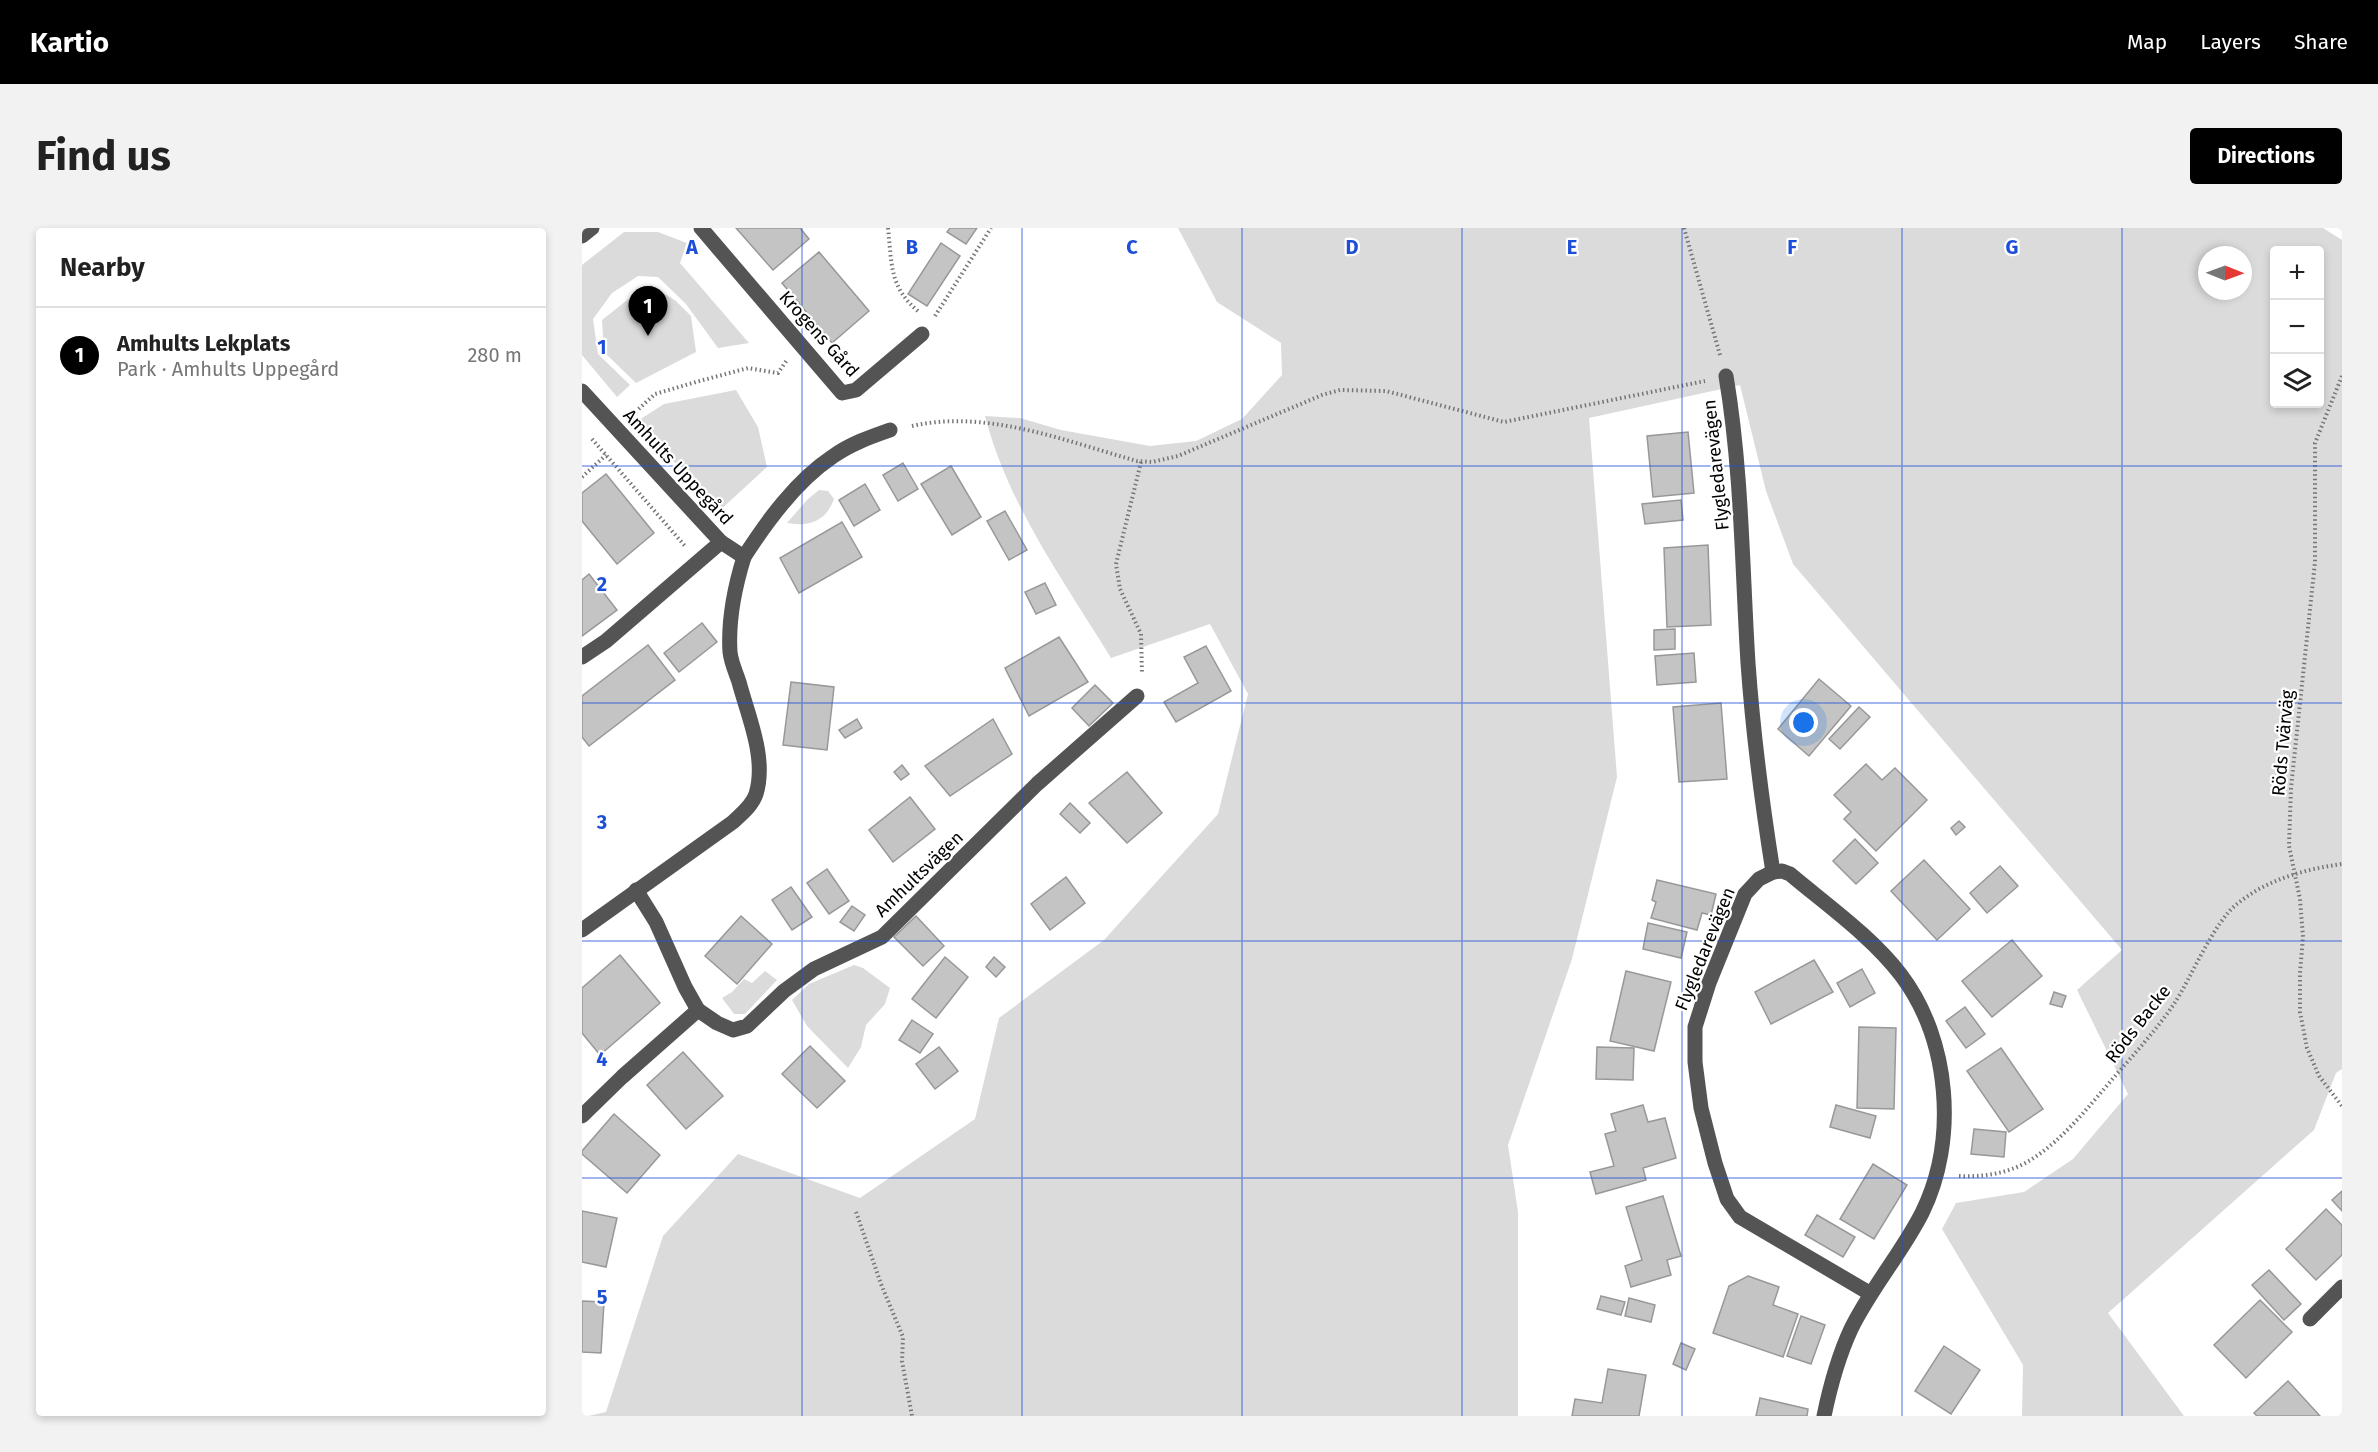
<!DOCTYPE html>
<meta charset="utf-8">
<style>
:root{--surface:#fff;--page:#f2f2f2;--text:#222;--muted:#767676;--line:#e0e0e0;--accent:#000}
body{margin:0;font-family:"Fira Sans",sans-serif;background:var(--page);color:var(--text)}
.controls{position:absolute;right:18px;top:18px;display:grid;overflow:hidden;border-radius:6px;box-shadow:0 3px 9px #0003}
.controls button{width:54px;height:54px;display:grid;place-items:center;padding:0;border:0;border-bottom:2px solid var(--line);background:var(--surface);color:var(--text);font:30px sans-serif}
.compass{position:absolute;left:1616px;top:18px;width:54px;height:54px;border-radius:50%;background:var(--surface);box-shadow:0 3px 9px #0003;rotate:91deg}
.you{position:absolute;left:1222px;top:495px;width:21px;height:21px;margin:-15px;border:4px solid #fff;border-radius:50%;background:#1a73e8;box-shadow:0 0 0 9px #1a73e833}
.badge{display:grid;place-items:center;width:39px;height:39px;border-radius:50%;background:var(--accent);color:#fff;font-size:20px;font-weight:700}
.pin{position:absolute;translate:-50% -50px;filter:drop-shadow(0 2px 3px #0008)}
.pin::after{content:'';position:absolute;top:32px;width:21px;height:18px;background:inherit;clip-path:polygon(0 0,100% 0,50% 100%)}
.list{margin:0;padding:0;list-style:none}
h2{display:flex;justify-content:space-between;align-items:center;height:78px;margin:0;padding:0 24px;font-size:26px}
h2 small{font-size:20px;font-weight:400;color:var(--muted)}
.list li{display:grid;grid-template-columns:39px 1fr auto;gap:18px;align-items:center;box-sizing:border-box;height:96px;padding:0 24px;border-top:2px solid var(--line)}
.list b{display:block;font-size:22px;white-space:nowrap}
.list p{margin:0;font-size:20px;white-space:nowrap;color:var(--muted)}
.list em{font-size:20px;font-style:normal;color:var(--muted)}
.icon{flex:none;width:33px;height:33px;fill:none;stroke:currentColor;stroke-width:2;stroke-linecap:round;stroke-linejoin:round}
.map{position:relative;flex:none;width:1760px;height:1188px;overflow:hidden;border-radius:6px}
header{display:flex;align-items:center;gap:36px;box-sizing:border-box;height:84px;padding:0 30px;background:var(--accent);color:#fff}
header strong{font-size:28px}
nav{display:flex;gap:33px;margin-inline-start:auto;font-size:21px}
.intro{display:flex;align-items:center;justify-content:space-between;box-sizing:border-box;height:144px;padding:0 36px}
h1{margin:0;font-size:42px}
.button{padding:15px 27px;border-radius:6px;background:var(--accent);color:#fff;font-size:21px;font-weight:700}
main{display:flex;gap:36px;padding:0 36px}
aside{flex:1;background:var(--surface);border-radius:6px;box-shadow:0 3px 9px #0003}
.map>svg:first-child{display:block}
.green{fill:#dbdbdb;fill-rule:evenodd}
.building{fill:#c4c4c4;stroke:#989898;stroke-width:1.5}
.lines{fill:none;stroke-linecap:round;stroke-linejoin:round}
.path{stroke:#767676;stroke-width:4;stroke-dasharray:1.5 3;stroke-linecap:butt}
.minor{stroke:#545454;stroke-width:15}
.grid{fill:none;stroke:#1d4ed8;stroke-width:1.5;stroke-opacity:0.55}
.labels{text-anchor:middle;stroke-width:4.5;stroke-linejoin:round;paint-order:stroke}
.street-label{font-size:18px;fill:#000;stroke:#fff}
.grid-label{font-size:20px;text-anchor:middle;font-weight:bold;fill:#1d4ed8;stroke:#fff;stroke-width:4.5;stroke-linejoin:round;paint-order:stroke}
</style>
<header>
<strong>Kartio</strong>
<nav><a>Map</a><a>Layers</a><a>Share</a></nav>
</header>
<div class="intro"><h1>Find us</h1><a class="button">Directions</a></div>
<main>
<aside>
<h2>Nearby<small></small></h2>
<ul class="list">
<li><span class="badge">1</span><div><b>Amhults Lekplats</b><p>Park · Amhults Uppegård</p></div><em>280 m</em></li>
</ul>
</aside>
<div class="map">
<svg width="1760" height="1188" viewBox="0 0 1760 1188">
<rect width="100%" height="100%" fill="#fff"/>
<!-- green -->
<g class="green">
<path d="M596,0H1741L1760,12V841L1754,845L1732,902L1526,1085L1602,1188H1440L1441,1137L1360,1001L1374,975L1442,964L1491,931L1546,866L1495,762L1540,722L1211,336L1184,263L1158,157L1007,190L1035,549L990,731L926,917L936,984V1188H6L24,1184L81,1008L156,926L278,970L393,891L417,790L522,712L636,586L666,466L628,396L529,430C482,353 426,277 403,188L438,190L479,202L568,218L614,213L660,191L700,147L699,115L635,74ZM1692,22H1738V176H1692ZM1625,27H1661V63H1625Z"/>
<path d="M42,4H76L105,15L98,35L167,115L136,120L104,76L76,49L56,48L30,65L11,91L16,126L48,157L35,169L0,127V37Z"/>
<path d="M69,57L94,73L109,88L114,124L54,155L22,124L20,92L44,73Z"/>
<path d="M154,162L176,199L185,239L135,285L57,192L82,176Z"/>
<path d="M237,262L246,263L252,271C244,293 228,299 205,295L225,272Z"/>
<path d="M272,737L281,740L308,760L303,776L284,797L279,819L266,840L225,798L210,772L227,756Z"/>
<path d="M183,743L195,752L163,786H152L140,770L150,764L162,751L170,755Z"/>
</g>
<!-- building -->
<g class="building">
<path d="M154,0H218L227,11L191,42Z"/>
<path d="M368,0H395L384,16L365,4Z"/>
<path d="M359,15L378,28L345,78L326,66Z"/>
<path d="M237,24L287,83L250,115L200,55Z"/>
<path d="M1106,204L1112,265L1071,269L1065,208Z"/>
<path d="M321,235L336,261L316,273L301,247Z"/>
<path d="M369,238L399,289L370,307L339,256Z"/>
<path d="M24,246L72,305L35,336L0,293V265Z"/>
<path d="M283,256L298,282L272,298L257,272Z"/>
<path d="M1099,272L1101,292L1063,296L1060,276Z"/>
<path d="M423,283L445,322L427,332L405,293Z"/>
<path d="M260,294L280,329L217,365L198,330Z"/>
<path d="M1126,317L1129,397L1085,399L1082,320Z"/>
<path d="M7,346L35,382L0,408V352Z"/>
<path d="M463,355L474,377L454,386L443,364Z"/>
<path d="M120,395L135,414L97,444L82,425Z"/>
<path d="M1093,401V421L1072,422V402Z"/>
<path d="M477,409L506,454L447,488L423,440Z"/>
<path d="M66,417L93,452L7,518L0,509V468Z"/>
<path d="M624,418L649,463L594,494L582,474L616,455L602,429Z"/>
<path d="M1112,425L1114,454L1075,457L1073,428Z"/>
<path d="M1237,451L1269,478L1227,528L1196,501Z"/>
<path d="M209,454L252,459L245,522L201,517Z"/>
<path d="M513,457L531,475L507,498L490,480Z"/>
<path d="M1139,475L1145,551L1097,554L1091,479Z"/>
<path d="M1277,479L1288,489L1258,521L1247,511Z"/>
<path d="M275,491L280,500L263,510L257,502Z"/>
<path d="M411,491L430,526L368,568L343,538Z"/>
<path d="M1284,536L1300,552L1313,540L1345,572L1294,623L1262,591L1269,584L1252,567Z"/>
<path d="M320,537L327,546L319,552L312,544Z"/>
<path d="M545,544L580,585L545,615L507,575Z"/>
<path d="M328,569L353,601L311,634L287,602Z"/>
<path d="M488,575L508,595L498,605L478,586Z"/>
<path d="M1377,593L1383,599L1374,607L1369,600Z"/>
<path d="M1273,611L1296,635L1274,656L1251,633Z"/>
<path d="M1342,632L1388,681L1355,712L1309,663Z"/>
<path d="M1418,638L1436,658L1405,685L1388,665Z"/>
<path d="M245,641L267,673L247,686L225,655Z"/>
<path d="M484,649L503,675L468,702L449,676Z"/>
<path d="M1075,652L1134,666L1129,687L1120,685L1115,702L1069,690L1074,674L1070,672Z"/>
<path d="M209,659L230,689L210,702L190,672Z"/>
<path d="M270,678L283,687L272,703L258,694Z"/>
<path d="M159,688L190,716L155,756L123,728Z"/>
<path d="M334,688L362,718L341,738L312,709Z"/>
<path d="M1066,695L1105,704L1099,730L1061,721Z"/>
<path d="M1430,712L1460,748L1410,789L1380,753Z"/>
<path d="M38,727L78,775L18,827L0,805V760Z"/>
<path d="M363,729L386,749L354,790L330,771Z"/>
<path d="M412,729L423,739L414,749L404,739Z"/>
<path d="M1232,732L1251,764L1189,796L1173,764Z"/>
<path d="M1280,741L1293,765L1268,779L1255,755Z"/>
<path d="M1044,743L1089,754L1072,823L1028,813Z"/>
<path d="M1472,764L1484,768L1480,779L1468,776Z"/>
<path d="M1383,779L1403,806L1384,820L1364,793Z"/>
<path d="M330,792L351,806L338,825L317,812Z"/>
<path d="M1277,799L1314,800L1312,881L1275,880Z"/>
<path d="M228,818L263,853L235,880L200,846Z"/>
<path d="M357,819L376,843L353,861L334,836Z"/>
<path d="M1015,819L1052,820L1051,852L1014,851Z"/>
<path d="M1419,820L1461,881L1427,904L1385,843Z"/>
<path d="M101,824L141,868L104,901L65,857Z"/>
<path d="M1061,877L1066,894L1083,890L1094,930L1061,940L1064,952L1014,966L1008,944L1032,938L1023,906L1034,903L1029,886Z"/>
<path d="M1254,877L1294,888L1288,910L1248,899Z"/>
<path d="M32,886L78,927L45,965L0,926V923Z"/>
<path d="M1392,901L1424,904L1422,929L1389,926Z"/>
<path d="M1291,936L1325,957L1292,1011L1258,991Z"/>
<path d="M1760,963V983L1750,972Z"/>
<path d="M1081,968L1099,1028L1085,1032L1089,1047L1049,1059L1043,1038L1060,1032L1044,979Z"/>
<path d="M1744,981L1760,997V1027L1734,1052L1704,1021Z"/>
<path d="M0,983L35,990L24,1039L0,1034Z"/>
<path d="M1235,987L1273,1009L1261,1029L1223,1007Z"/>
<path d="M1687,1042L1719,1076L1702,1092L1670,1057Z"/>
<path d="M1166,1048L1197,1059L1191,1077L1216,1086L1201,1129L1131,1105L1147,1058Z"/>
<path d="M1019,1068L1043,1074L1039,1087L1015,1081Z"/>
<path d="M1047,1070L1073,1077L1069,1094L1043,1088Z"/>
<path d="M1678,1072L1710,1104L1664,1150L1632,1117Z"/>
<path d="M0,1073L22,1074L19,1125L0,1124Z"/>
<path d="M1219,1088L1243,1097L1229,1136L1205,1128Z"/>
<path d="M1099,1115L1113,1121L1104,1142L1091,1136Z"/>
<path d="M1362,1118L1398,1142L1369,1186L1333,1163Z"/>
<path d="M1026,1141L1064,1147L1057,1188H990L993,1171L1020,1175Z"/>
<path d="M1706,1153L1738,1188H1675L1672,1185Z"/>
<path d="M1178,1170L1226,1181L1225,1188H1174Z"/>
</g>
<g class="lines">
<!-- path -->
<g class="path">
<path d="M306,0C310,36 307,59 337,84"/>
<path d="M1102,0L1138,127"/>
<path d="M353,88L409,0"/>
<path d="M1760,148L1733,215V334L1709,560L1707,618L1718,671L1721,709L1718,745V784L1725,820L1737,848L1760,878"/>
<path d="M50,187L73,166L114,154L166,140L196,145L205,132"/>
<path d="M330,198C405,181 483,213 555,233L570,234L596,228L740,167L758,162L804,163L922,194L1123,153"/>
<path d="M10,211L103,318"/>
<path d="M559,234L534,336L538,361L559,406L560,446"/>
<path d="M0,249L24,227"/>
<path d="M1377,948C1395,949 1413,947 1430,941C1471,926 1506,879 1534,847C1554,824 1575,801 1592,776C1609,750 1632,694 1655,676C1684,652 1723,641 1760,636"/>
<path d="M274,984L299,1056L321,1109L320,1133L330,1188"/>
</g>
<!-- minor -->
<g class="minor">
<path d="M119,0L260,165L274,162L340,106"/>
<path d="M0,8L10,0"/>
<path d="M1144,148C1160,243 1160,339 1166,435C1171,505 1180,575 1191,644"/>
<path d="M0,163L139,314L24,413L0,429"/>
<path d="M139,314L162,329C185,293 214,253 250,229C268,216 288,209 308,202"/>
<path d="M54,662L74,694L103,759L116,782L135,795L151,802L165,798L202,763L232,741L300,709L455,556L555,468"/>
<path d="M0,702L151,594C159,586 170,578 174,566C185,530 166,488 157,454C154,445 149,434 148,424C146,392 153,358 162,329"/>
<path d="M0,888L40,849L116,782"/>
<path d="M1728,1091L1760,1059"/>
<path d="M1242,1188C1248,1159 1256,1129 1269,1101C1289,1060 1319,1026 1340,985C1376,912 1368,812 1319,747C1289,708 1246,678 1208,646L1200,643L1191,644L1177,651L1163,666L1127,755L1113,799V834L1119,880L1133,935L1145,971L1158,989L1289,1066"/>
</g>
</g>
<!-- grid -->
<path class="grid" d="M220,0V1188M440,0V1188M660,0V1188M880,0V1188M1100,0V1188M1320,0V1188M1540,0V1188M0,238H1760M0,475H1760M0,713H1760M0,950H1760"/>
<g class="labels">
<!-- street labels -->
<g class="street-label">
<text transform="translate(237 106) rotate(48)" y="6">Krogens Gård</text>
<text transform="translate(1134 237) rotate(-96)" y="6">Flygledarevägen</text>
<text transform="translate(96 239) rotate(47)" y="6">Amhults Uppegård</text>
<text transform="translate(1701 515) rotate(-85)" y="6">Röds Tvärväg</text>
<text transform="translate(337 646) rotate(-44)" y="6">Amhultsvägen</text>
<text transform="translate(1123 721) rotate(-68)" y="6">Flygledarevägen</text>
<text transform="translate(1556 796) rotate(-52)" y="6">Röds Backe</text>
</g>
</g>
<g class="grid-label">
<text x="110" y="26">A</text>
<text x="330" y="26">B</text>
<text x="550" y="26">C</text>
<text x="770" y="26">D</text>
<text x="990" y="26">E</text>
<text x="1210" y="26">F</text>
<text x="1430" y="26">G</text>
<text x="20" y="126">1</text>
<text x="20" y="363">2</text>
<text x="20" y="601">3</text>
<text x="20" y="838">4</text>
<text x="20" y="1076">5</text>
</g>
</svg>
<div class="controls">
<button>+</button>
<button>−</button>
<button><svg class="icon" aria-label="layers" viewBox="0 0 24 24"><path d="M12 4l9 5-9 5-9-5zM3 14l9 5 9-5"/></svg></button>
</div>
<svg class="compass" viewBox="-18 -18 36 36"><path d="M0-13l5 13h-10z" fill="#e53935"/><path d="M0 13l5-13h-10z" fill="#767676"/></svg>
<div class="you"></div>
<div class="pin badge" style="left:66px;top:108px">1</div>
</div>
</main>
